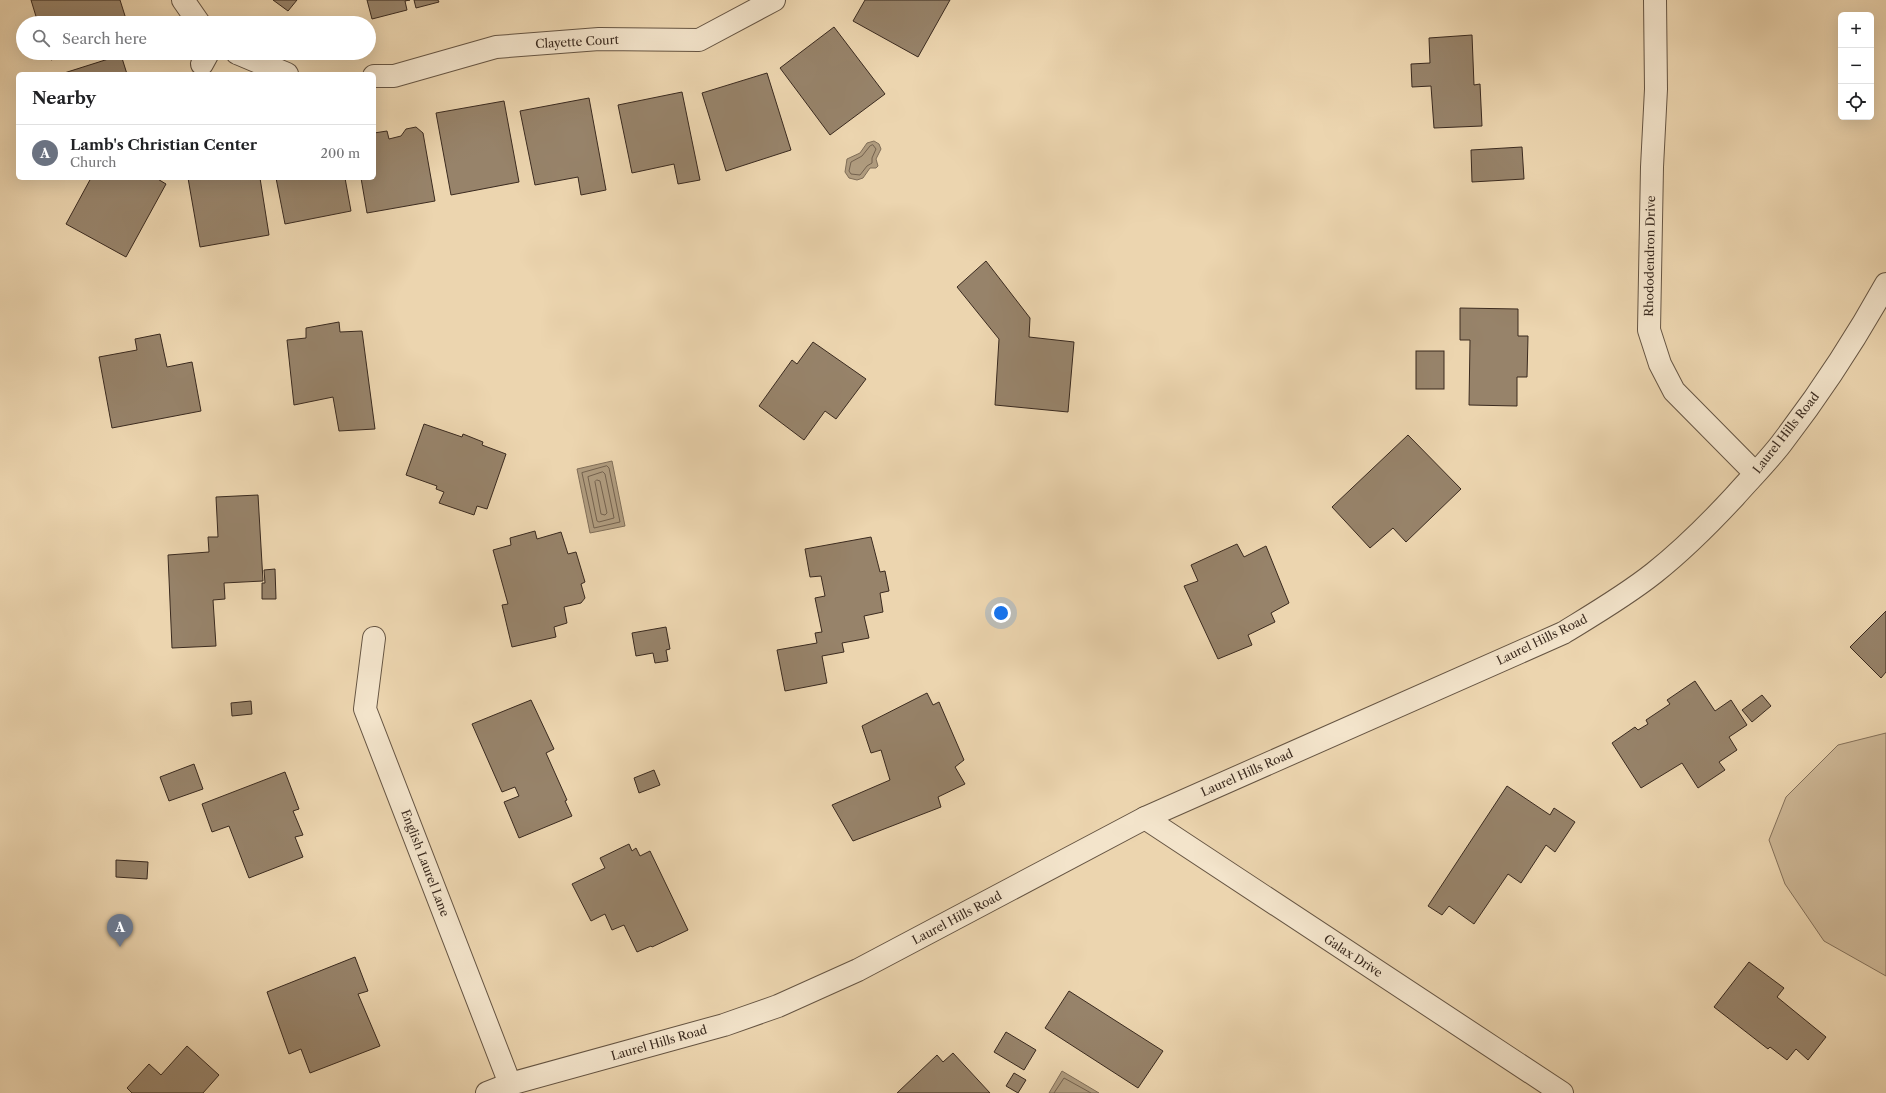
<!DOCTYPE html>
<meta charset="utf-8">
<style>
:root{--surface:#fff;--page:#f2f2f2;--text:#202124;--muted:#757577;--line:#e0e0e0;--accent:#db2777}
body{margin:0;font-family:"Libre Caslon Text",serif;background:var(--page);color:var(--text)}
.controls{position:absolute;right:12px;top:12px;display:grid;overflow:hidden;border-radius:6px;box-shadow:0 4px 16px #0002}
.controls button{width:36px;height:36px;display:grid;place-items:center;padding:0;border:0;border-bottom:1px solid var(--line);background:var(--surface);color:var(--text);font:20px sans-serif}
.you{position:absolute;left:1001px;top:613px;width:14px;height:14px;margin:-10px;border:3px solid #fff;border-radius:50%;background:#1a73e8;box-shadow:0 0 0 6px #1a73e833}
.badge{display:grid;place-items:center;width:26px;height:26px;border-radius:50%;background:var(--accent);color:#fff;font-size:13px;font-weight:700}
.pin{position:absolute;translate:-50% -33px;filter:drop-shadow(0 1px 2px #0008)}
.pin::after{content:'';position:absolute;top:21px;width:14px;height:12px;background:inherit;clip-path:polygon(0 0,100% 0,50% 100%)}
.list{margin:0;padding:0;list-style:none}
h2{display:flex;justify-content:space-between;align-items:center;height:52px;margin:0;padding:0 16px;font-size:17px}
h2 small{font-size:13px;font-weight:400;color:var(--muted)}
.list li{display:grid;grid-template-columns:26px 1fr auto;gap:12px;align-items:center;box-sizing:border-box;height:56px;padding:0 16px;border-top:1px solid var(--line)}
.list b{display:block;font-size:15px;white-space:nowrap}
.list p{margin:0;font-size:13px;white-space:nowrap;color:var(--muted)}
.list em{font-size:13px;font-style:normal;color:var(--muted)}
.icon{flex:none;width:22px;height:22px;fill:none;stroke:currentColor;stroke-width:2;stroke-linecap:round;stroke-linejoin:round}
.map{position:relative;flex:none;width:1886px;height:1093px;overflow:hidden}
.search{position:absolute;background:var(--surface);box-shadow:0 4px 16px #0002;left:16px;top:16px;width:360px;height:44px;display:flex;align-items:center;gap:10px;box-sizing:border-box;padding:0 14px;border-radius:22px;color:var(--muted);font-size:15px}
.panel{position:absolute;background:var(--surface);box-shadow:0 4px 16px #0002;left:16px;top:72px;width:360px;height:108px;border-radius:6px}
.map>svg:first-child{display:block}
.green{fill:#ceb897;stroke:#84715b}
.water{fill:#af9b7e;stroke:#806e58}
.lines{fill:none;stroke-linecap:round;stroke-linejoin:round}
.shore{stroke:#74624e;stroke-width:1}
.building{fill:#97836a;stroke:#3a2a1f}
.minor-casing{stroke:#665543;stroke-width:24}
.tertiary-casing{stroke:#665543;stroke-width:24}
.minor{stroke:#f3e4cb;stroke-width:22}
.tertiary{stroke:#f3e4cb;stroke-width:22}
.labels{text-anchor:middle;stroke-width:3;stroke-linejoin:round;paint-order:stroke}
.street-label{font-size:12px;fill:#3a2a1f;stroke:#f3e4cb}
</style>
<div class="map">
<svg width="1886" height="1093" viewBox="0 0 1886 1093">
<rect width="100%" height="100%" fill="#ecd5af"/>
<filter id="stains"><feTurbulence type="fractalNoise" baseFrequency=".005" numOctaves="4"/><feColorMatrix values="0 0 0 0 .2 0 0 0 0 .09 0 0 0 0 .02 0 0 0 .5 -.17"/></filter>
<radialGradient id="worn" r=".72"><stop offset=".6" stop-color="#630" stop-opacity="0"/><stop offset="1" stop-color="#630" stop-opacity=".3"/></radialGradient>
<!-- green -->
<path class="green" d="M1886,733V976L1824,941L1785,884L1769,840L1786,797L1838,745Z"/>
<!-- water -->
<g class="water">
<path d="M874,141L879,144L881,149L876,159L878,166L876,168H870L863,178L857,180L849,178L845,172L847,159L860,153L867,143Z"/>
<path d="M612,461L625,526L590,533L577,469Z"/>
<path d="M1062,1071L1099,1093H1049Z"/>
</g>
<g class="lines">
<!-- shore -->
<g class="shore">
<path d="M873,145L876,149L872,158V163L867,166L860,175L851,174L849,171L851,162L862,156L870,146Z"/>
<path d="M607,466L609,468L620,522L594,528L582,473Z"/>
<path d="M603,472L605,474L614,518L599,522L597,521L588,477Z"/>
<path d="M597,480L600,481L607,513L605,515L601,514L595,482Z"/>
<path d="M1054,1093L1064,1078L1091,1093"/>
</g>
</g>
<!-- building -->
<g class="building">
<path d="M31,0H120L126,19L124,20L125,23H38Z"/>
<path d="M273,0H297L288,11Z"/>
<path d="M367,0H410L405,1L407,10L372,19Z"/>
<path d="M414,0H438L439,2L416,8Z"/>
<path d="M865,0H950L918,57L853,21Z"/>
<path d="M834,27L885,94L830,135L780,68Z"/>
<path d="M1472,35L1474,85L1480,84L1482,126L1434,128L1431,86L1412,87L1411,64L1430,63L1429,38Z"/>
<path d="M48,53H73L51,60Z"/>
<path d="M121,55L127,74H61Z"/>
<path d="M767,73L791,150L726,171L702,93Z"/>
<path d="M682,92L700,180L678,184L674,164L632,173L618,105Z"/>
<path d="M589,98L606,190L581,195L578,177L535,185L520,111Z"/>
<path d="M504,101L519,182L451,195L436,113Z"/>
<path d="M416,127L423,133L435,201L367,213L361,178H374V133L387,131L389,139L401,136L406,129Z"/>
<path d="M1522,147L1524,179L1472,182L1471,150Z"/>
<path d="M91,178H156L166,184L126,257L66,224Z"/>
<path d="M188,178H260L269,235L200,247Z"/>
<path d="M276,178H345L351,211L285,224Z"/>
<path d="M986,261L1030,318L1029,337L1074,342L1068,412L995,405L999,339L957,287Z"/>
<path d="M1460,308L1518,309V336H1528L1527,377H1517V406L1469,405L1470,340H1460Z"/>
<path d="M339,322L340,332L362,331L375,429L339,431L333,397L294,405L287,340L306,338V328Z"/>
<path d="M160,334L167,367L192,362L201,411L112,428L99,357L137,350L135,339Z"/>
<path d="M813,342L866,379L836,419L825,411L804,440L759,406L792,360L797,364Z"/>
<rect x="1416" y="351" width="28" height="38"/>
<path d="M424,424L462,437L463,434L483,442L482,445L506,454L487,509L477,506L474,515L439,503L444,492L436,489L437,486L406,475Z"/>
<path d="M1408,435L1461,489L1406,542L1393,528L1370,548L1332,507Z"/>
<path d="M258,495L263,581L224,583L225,599L213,600L216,646L172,648L168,555L209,552L208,537H218L216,497Z"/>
<path d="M535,531L537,539L561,532L568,554L576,552L585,582L581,584L585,598L581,603L564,607L567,623L554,627L556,637L512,647L502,605L508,604L493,550L511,545L510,538Z"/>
<path d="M871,537L880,572L885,571L889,591L880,593L883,612L864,616L869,638L842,643L844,652L822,656L827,683L785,691L777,650L817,643L815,633L822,632L815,598L825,596L821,576L810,577L805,549Z"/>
<path d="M1237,544L1244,557L1266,546L1289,603L1271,613L1275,622L1248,635L1252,645L1218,659L1184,586L1198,581L1191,565Z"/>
<path d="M275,569L276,599H262V583H265L264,570Z"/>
<path d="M1886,611V672L1881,678L1850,647Z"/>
<path d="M666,627L670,649L666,650L668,661L655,663L653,653L636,656L632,633Z"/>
<path d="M1695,681L1715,711L1731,700L1747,725L1729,737L1737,750L1719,762L1725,770L1698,788L1682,763L1641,788L1612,743L1635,727L1638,730L1648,724L1646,720L1670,704L1667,700Z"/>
<path d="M927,693L933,705L939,702L964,760L955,767L965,784L938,797L941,807L853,841L832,805L890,780L881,750L871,753L862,726Z"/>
<path d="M1762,695L1771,706L1752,722L1742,710Z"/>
<path d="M531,700L554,749L546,753L567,800L565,801L572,816L519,838L504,802L519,796L515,787L502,792L472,724Z"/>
<path d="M251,701L252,714L232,716L231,703Z"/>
<path d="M194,764L203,789L169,801L160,777Z"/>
<path d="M654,770L660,785L639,793L634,778Z"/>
<path d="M285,772L299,809L293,811L303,835L295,837L303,857L249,878L229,826L212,832L202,804Z"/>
<path d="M1507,786L1550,815L1554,808L1575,822L1555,852L1546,845L1521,883L1508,874L1474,924L1449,906L1442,915L1428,906Z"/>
<path d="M629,844L632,851L636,848L640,856L650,851L688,930L652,947L651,946L637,952L624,925L612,930L605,914L591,921L572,884L605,868L600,858Z"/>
<path d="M116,860L148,862L147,879L116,877Z"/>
<path d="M355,957L368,991L358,994L380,1046L310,1073L301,1049L289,1054L267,992Z"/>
<path d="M1749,962L1784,988L1777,997L1826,1037L1808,1060L1796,1049L1787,1060L1770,1047L1768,1049L1714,1007Z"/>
<path d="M1069,991L1163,1051L1138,1088L1045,1028Z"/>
<path d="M1006,1032L1036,1050L1024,1070L994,1052Z"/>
<path d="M187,1046L219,1075L203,1093H132L127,1088L149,1064L161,1075Z"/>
<path d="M953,1053L990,1093H897L937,1055L943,1062Z"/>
<path d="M1014,1073L1026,1080L1018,1093L1006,1086Z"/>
</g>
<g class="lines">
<defs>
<g id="minor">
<path d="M183,0L199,23"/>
<path d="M1655,0L1656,89L1652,167L1649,330L1660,364L1674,391L1755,473"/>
<path d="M237,53L287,74"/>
<path d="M202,64L208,53"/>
<path d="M374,76H394L496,47L599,39L699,40L774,0"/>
<path d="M374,638L365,709L510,1084"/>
<path d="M1145,818L1562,1093"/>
</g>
<path id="tertiary" d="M487,1093L510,1084L724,1025L778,1006L858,970L1145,818L1563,633C1594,614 1625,596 1654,573C1683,550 1710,523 1735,496C1750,479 1767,462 1781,444C1820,393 1855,340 1886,284"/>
</defs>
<!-- minor casing -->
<use href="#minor" class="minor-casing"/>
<!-- tertiary casing -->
<use href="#tertiary" class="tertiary-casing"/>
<!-- minor -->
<use href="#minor" class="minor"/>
<!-- tertiary -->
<use href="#tertiary" class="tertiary"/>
</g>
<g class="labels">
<!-- street labels -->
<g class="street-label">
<text transform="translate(577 42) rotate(-3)" y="4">Clayette Court</text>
<text transform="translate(1650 256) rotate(-89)" y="4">Rhododendron Drive</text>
<text transform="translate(1786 433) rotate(-52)" y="4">Laurel Hills Road</text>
<text transform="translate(1542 640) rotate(-26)" y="4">Laurel Hills Road</text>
<text transform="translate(1247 773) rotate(-24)" y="4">Laurel Hills Road</text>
<text transform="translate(425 863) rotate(69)" y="4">English Laurel Lane</text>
<text transform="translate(957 918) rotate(-28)" y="4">Laurel Hills Road</text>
<text transform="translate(1353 956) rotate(33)" y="4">Galax Drive</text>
<text transform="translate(659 1043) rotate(-16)" y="4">Laurel Hills Road</text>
</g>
</g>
<rect width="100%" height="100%" filter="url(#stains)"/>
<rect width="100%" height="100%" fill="url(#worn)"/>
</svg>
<div class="controls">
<button>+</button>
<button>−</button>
<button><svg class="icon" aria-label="locate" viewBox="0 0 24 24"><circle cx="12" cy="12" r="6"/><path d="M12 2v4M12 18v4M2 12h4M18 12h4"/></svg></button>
</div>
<div class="you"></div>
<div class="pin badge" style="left:120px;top:947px;background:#6b7280">A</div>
<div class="search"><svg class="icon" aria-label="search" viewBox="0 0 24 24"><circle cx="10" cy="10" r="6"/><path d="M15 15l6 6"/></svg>Search here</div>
<section class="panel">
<h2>Nearby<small></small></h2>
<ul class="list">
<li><span class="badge" style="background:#6b7280">A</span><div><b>Lamb's Christian Center</b><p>Church</p></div><em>200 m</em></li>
</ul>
</section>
</div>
